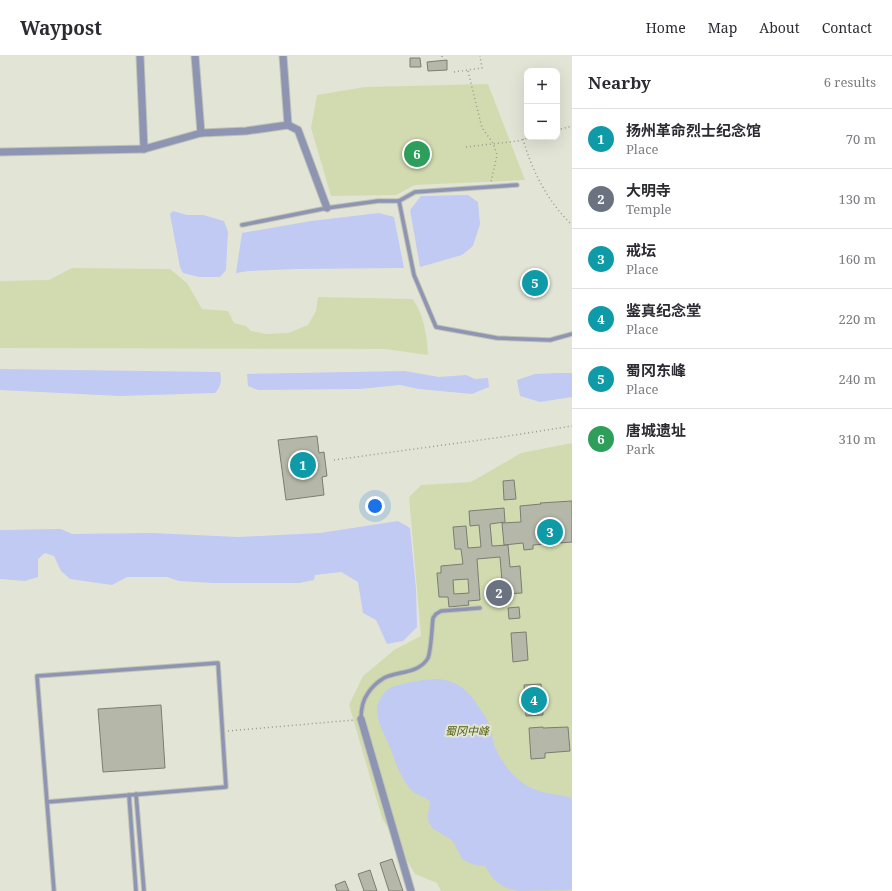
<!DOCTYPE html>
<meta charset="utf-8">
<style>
:root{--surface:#fff;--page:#f7f7f7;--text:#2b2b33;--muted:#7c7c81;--line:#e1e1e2;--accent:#474cc1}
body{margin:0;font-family:"Noto Serif","Noto Sans SC",serif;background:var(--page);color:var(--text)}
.controls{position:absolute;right:12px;top:12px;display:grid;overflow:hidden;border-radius:8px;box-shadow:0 4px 16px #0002}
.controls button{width:36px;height:36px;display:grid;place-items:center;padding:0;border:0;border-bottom:1px solid var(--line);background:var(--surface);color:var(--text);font:20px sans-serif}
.you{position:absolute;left:375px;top:450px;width:14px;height:14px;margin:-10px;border:3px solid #fff;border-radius:50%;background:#1a73e8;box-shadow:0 0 0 6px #1a73e833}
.badge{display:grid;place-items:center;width:26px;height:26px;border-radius:50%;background:var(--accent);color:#fff;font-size:13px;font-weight:700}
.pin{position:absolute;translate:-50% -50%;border:2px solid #fff;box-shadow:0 1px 4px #0006}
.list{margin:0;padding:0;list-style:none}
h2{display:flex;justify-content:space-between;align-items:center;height:52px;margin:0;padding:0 16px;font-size:17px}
h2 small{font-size:13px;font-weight:400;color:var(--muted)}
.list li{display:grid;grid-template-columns:26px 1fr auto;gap:12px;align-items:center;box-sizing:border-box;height:60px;padding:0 16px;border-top:1px solid var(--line)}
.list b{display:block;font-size:15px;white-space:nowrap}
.list p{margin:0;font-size:13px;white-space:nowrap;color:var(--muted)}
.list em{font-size:13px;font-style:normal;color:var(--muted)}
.map{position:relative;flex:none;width:572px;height:835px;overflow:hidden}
header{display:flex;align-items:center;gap:24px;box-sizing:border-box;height:56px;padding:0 20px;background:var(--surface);border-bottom:1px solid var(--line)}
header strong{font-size:19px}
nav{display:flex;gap:22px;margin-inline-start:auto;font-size:14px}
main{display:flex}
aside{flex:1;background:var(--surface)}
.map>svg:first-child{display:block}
.green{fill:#d2dbaf}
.water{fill:#c1caf3}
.building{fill:#b5b8a9;stroke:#7a7d70;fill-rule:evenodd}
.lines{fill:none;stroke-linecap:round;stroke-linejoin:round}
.lane-casing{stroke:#c0c3b6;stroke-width:5.5}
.street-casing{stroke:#c0c3b6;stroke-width:9}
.path{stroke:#97998d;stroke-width:1.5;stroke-dasharray:1 3;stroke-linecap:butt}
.lane{stroke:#8e95b2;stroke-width:3.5}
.street{stroke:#8e95b2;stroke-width:7}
.labels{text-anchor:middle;stroke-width:4;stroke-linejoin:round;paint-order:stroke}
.park-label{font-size:11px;font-style:italic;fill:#545e08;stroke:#e2e5d6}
</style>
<header>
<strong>Waypost</strong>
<nav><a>Home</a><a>Map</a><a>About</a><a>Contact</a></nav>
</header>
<main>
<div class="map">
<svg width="572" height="835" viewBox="0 0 572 835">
<rect width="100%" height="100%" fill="#e2e5d6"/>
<!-- green -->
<g class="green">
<path d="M488,28L525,124L415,129L396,139L331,140L311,72L317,39L365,31Z"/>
<path d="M72,212L170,213L187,227L202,253L228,255L234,267L246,270L251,275L266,278L288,277L308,269L316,255L318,241L413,243C424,260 427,279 428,299L385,293L0,292V225L49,224Z"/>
<path d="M572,387V835H441L437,827L415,818L382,762L349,649L363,620L394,594L421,580L409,441L421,429L471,426L521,397Z"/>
</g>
<!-- water -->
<g class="water">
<path d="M468,139L478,146L480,168L473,190L462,199L420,211L410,154L421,140Z"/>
<path d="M173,155L187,159H203L224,165L228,176L226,214L220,221H199L183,217L180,211L170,158Z"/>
<path d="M379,157L394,161L404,212L297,213L249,215L236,217L242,177L311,165Z"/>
<path d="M0,313L220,316C222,325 221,330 215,337L120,340L0,334Z"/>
<path d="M405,315L439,321L466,319L475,323L488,322L489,331L472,338L419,333L400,329L360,333L258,334L248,330L247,318Z"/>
<path d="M560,317H572V341L540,346L520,340L517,324L535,318Z"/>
<path d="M398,465L410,472L416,533L417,571L403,585L387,588L376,564L363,557L358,526L341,516L315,519L314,524L299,527H213L179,525L167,521H127L112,529L70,523L61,515L54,500L45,497L38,503V521L25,525L0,523V474L61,473L72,478L152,477L238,481L320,477Z"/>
<path d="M439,623C461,626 470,637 481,654C484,659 488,664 490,670C492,676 492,682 494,688C499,702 509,716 520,725C536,738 554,737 572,742V834L518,835L504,831L493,823L485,810L475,809L463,804L452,784L433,773C424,761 429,758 430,746C426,740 417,740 412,735C401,723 395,706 390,691C385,680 377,666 377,654C377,646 382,638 388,633C398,627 427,623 439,623Z"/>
</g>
<!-- building -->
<g class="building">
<path d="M410,2H420L421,11H410Z"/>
<path d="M447,4V14L428,15L427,6Z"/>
<path d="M317,380L319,397L324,396L327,420L322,421L324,439L286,444L278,384Z"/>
<path d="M514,424L516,443L504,444L503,425Z"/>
<path d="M572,445V486L533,489V493L524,494L523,487L504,489L502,467L521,466L520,450L541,448L540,447Z"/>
<path d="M504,452L505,466L490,468L492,490L508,489L510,511L520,510L522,537L503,538L500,501L477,503L480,544L468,545L469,549L449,551L448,541H439L437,517H441V510L463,508L461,493H455L453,471L466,470L468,492L481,491L479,469L470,470L469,455ZM468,523L469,537L454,538L453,524Z"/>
<path d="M519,551L520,562L509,563L508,552Z"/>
<path d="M526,576L528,604L513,606L511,577Z"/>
<path d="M541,628L543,659L526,660L524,629Z"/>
<path d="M161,649L165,712L103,716L98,653Z"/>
<path d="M543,671V672L568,671L570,695L545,697V702L531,703L529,672Z"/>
<path d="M392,803L403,835H389L380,807Z"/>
<path d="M370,814L377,835H364L358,818Z"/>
<path d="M345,825L349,835H337L335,829Z"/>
</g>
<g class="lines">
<defs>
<g id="lane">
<path d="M399,145L414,219L436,271L497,282L550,284L572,278"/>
<path d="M242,169L327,152L378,145H399L415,136L517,129"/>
<path d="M361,663C361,654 362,645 368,637C372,631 377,626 384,622C397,615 419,618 428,602C431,595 432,571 433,562L436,558L441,555L480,552"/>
<path d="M136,738L144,835"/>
<path d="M129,739L136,835"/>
<path d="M47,746L226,731L218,607L37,620L54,835"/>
</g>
<g id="street">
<path d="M140,0L144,93"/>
<path d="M195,0L201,77"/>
<path d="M283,0L288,69"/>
<path d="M0,96L144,93L201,77L246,75L288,69L298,74L327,152"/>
<path d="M361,663L411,835"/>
</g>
</defs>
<!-- lane casing -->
<use href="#lane" class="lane-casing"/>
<!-- street casing -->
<use href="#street" class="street-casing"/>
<!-- path -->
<g class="path">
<path d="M442,0V2"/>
<path d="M468,15L482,72L493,87L497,99L491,126"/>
<path d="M454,16L482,12L480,0"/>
<path d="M557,74L572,70"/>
<path d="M523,83C532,115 548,146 572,169"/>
<path d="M466,91L518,85L532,81"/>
<path d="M334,404L502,381L572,370"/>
<path d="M228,675L354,664"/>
</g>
<!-- lane -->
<use href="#lane" class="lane"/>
<!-- street -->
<use href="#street" class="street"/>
</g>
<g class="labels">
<!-- park labels -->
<g class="park-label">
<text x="467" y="679">蜀冈中峰</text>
</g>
</g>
</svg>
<div class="controls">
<button>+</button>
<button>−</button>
</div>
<div class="you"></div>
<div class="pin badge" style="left:303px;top:409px;background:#0f9aa8">1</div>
<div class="pin badge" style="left:499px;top:537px;background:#6b7280">2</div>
<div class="pin badge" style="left:550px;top:476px;background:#0f9aa8">3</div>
<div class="pin badge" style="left:534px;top:644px;background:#0f9aa8">4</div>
<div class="pin badge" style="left:535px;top:227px;background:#0f9aa8">5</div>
<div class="pin badge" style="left:417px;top:98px;background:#2e9e5b">6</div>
</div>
<aside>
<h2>Nearby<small>6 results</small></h2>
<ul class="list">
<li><span class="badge" style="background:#0f9aa8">1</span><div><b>扬州革命烈士纪念馆</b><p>Place</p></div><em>70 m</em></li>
<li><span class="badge" style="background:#6b7280">2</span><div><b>大明寺</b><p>Temple</p></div><em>130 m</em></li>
<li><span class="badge" style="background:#0f9aa8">3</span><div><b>戒坛</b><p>Place</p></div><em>160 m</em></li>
<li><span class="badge" style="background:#0f9aa8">4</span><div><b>鉴真纪念堂</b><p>Place</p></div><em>220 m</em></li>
<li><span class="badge" style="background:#0f9aa8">5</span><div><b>蜀冈东峰</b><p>Place</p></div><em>240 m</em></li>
<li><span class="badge" style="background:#2e9e5b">6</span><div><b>唐城遗址</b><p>Park</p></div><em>310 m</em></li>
</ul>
</aside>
</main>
